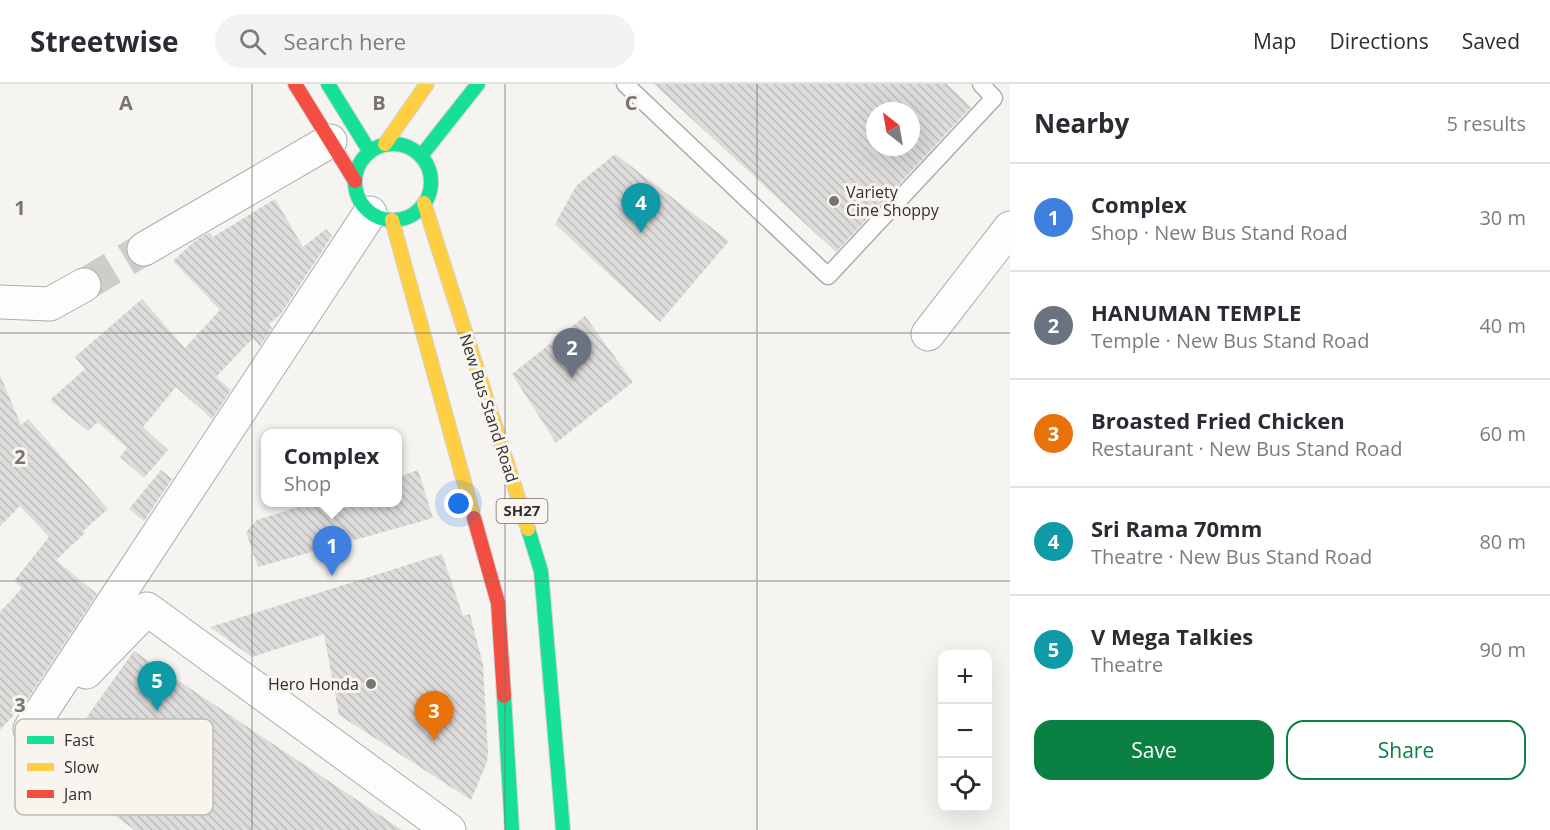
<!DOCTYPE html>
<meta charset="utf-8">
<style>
:root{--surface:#fff;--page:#f2f2f3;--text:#2b2b33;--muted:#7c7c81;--line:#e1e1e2;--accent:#0b8043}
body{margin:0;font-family:"Open Sans",sans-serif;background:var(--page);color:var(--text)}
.controls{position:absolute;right:18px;bottom:18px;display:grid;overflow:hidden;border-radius:12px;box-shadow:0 6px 24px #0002}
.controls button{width:54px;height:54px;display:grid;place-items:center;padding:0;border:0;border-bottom:2px solid var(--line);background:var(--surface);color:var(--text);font:30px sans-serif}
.compass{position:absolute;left:866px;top:18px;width:54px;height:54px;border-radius:50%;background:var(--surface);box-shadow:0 6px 24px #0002;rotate:329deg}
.you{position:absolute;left:459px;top:420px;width:21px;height:21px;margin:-15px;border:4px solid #fff;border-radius:50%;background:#1a73e8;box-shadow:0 0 0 9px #1a73e833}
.badge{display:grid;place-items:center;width:39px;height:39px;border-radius:50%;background:var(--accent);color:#fff;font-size:20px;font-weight:700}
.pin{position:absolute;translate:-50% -50px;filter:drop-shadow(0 2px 3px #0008)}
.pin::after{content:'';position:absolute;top:32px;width:21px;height:18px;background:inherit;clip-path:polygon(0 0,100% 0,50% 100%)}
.popup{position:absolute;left:261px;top:345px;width:141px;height:78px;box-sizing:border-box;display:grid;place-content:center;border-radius:12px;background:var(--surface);filter:drop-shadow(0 2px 4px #0005);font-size:20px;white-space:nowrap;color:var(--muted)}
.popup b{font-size:22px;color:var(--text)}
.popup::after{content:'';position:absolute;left:50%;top:100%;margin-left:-12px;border:12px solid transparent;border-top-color:var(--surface)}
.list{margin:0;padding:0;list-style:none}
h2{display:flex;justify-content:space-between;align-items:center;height:78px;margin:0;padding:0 24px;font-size:26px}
h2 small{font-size:20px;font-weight:400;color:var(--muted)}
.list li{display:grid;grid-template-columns:39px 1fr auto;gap:18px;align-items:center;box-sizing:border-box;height:108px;padding:0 24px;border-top:2px solid var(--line)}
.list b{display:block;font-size:22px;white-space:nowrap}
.list p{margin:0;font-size:20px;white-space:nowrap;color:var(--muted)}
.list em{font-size:20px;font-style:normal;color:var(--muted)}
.actions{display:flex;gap:12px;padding:18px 24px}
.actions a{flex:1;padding:14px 0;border:2px solid var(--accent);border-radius:18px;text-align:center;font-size:21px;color:var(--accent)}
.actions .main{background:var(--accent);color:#fff}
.icon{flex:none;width:33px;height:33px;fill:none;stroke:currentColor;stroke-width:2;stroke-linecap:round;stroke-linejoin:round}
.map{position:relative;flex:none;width:1010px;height:746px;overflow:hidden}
header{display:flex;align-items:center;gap:36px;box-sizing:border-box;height:84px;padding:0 30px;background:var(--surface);border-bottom:2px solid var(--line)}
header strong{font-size:28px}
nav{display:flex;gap:33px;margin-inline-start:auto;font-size:21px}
.search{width:420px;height:54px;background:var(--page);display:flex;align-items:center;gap:15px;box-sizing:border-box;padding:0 21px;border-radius:33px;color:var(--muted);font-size:22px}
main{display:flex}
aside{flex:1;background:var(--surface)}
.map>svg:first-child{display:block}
.building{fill:url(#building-back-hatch);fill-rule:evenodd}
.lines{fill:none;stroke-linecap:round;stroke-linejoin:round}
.street-tunnel{stroke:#cfcdca;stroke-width:33;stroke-dasharray:33 16;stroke-linecap:butt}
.lane-casing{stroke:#aeadab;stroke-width:19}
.street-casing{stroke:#aeadab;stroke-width:35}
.fast-casing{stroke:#d3d2d0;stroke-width:16}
.slow-casing{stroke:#d3d2d0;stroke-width:16}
.jam-casing{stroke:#d3d2d0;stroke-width:16}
.lane{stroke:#fefdfd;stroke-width:16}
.street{stroke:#fefdfd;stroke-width:33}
.fast{stroke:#16e098;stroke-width:14}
.slow{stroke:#ffcf43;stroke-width:14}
.jam{stroke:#f24e42;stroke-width:14}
.grid{fill:none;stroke:#767572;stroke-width:1.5;stroke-opacity:0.55}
.poi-dot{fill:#767572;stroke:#f8f5ef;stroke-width:2}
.labels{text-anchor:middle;stroke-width:6;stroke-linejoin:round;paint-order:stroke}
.shield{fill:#f8f5ef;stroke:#6d6b68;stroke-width:1.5}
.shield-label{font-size:15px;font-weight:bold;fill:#31302e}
.poi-label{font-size:16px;fill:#31302e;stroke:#f8f5ef;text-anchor:start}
.street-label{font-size:16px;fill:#31302e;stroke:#f8f5ef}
.key{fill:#f8f5ef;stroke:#bcbab5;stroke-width:1.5}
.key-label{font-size:16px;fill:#31302e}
.grid-label{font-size:20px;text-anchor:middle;font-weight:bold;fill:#767572;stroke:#f8f5ef;stroke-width:6;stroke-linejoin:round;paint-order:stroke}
</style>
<header>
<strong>Streetwise</strong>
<div class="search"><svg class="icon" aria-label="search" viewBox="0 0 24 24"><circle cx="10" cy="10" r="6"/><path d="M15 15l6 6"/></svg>Search here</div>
<nav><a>Map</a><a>Directions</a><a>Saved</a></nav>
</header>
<main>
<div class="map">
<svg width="1010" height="746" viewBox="0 0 1010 746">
<defs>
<pattern id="building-back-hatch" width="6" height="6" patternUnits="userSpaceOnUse" patternTransform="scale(1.5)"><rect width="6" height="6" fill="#dedcda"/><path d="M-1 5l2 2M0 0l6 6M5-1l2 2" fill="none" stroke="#bfbdbb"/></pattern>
</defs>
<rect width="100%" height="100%" fill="#f6f4f1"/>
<!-- building -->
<g class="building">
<path d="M654,0H947L971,23L836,168ZM875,27H911V63H875Z"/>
<path d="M615,70L729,157L660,238L555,140L576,102Z"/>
<path d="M275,115L303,163L326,145L332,152L280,231L269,240L272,244L260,262L253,254L216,293L231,306L212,335L176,303L143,343L168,366L144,394L120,373L127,364L98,338L88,347L50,316L85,285L75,273L142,215L185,264L220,226L173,177L196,156L210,148L213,153Z"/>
<path d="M585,232L633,298L556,359L512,290Z"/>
<path d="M0,291L21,341L28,335L108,425L83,447L85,449L56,476L97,510L24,620L0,646V528L22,504L14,497L49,453L20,422L0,442Z"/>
<path d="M161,386L172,395L144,437L129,425Z"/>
<path d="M418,386L433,434L258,483L246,448L257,436L314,418H398V393Z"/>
<path d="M442,470L463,532L470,530L483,581L488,669L487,678L471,716L339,631L324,550L252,573L210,543Z"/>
<path d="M134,567L402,746H135L49,686Z"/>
</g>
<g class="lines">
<!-- street-tunnel -->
<path class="street-tunnel" d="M84,201L144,165"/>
<defs>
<path id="lane" d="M625,0L828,192L994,14L981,0"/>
<g id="street">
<path d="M144,165L330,57"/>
<path d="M0,218L50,220L84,201"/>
<path d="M928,250L1010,144"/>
<path d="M86,588L147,525L449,746"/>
<path d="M30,645L370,129"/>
</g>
<g id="fast">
<path d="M328,0L370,68"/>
<circle cx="393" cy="98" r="38"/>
<path d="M421,72L478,0"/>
<path d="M528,445L541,487L563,746"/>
<path d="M504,612L512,746"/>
</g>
<g id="slow">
<path d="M385,60L427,0"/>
<path d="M424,119L528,445"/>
<path d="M392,136L474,434"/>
</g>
<g id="jam">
<path d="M295,0L355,97"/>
<path d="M474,434L498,519L504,612"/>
</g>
</defs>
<!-- lane casing -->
<use href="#lane" class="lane-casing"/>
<!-- street casing -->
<use href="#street" class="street-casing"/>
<!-- fast casing -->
<use href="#fast" class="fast-casing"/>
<!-- slow casing -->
<use href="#slow" class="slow-casing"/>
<!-- jam casing -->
<use href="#jam" class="jam-casing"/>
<!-- lane -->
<use href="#lane" class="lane"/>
<!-- street -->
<use href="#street" class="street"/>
<!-- fast -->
<use href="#fast" class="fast"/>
<!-- slow -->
<use href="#slow" class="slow"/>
<!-- jam -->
<use href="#jam" class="jam"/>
</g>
<!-- grid -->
<path class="grid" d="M252,0V746M505,0V746M757,0V746M0,249H1010M0,497H1010"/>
<!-- markers -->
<g class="poi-dot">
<circle cx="834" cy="117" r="6"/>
<circle cx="371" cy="600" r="6"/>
</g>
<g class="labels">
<!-- shield labels -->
<rect class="shield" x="496.5" y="415" width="51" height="24" rx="4.5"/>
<g class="shield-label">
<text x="522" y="432">SH27</text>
</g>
<!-- poi labels -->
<g class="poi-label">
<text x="846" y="114">Variety<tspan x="846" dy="18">Cine Shoppy</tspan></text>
<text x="359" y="606" text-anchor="end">Hero Honda</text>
</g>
<!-- street labels -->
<g class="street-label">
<text transform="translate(489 324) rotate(72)" y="6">New Bus Stand Road</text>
</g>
</g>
<!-- legend -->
<rect x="15" y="635" width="198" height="96" rx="9" class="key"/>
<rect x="27" y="652" width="27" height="8" fill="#16e098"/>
<rect x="27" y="679" width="27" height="8" fill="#ffcf43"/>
<rect x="27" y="706" width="27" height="8" fill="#f24e42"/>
<g class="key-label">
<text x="64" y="662">Fast</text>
<text x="64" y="689">Slow</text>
<text x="64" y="716">Jam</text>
</g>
<g class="grid-label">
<text x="126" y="26">A</text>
<text x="379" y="26">B</text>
<text x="631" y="26">C</text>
<text x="20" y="131">1</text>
<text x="20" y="380">2</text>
<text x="20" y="628">3</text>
</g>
</svg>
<div class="controls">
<button>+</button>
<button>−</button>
<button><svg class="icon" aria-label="locate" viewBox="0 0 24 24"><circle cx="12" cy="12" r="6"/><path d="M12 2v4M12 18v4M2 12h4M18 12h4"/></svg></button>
</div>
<svg class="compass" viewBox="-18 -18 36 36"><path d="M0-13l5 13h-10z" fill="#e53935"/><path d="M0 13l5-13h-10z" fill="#7c7c81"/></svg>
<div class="you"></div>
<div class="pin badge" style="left:332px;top:492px;background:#3f7fe0">1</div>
<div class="popup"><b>Complex</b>Shop</div>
<div class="pin badge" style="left:572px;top:294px;background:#6b7280">2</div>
<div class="pin badge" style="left:434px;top:657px;background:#e8710a">3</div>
<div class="pin badge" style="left:641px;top:149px;background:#0f9aa8">4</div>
<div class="pin badge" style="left:157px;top:627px;background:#0f9aa8">5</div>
</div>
<aside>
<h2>Nearby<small>5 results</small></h2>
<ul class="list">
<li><span class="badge" style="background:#3f7fe0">1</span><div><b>Complex</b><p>Shop · New Bus Stand Road</p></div><em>30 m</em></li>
<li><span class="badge" style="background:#6b7280">2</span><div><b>HANUMAN TEMPLE</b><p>Temple · New Bus Stand Road</p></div><em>40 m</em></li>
<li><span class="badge" style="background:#e8710a">3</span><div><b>Broasted Fried Chicken</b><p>Restaurant · New Bus Stand Road</p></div><em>60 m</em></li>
<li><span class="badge" style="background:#0f9aa8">4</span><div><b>Sri Rama 70mm</b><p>Theatre · New Bus Stand Road</p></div><em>80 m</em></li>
<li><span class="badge" style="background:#0f9aa8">5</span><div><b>V Mega Talkies</b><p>Theatre</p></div><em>90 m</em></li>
</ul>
<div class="actions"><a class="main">Save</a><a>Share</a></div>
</aside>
</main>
